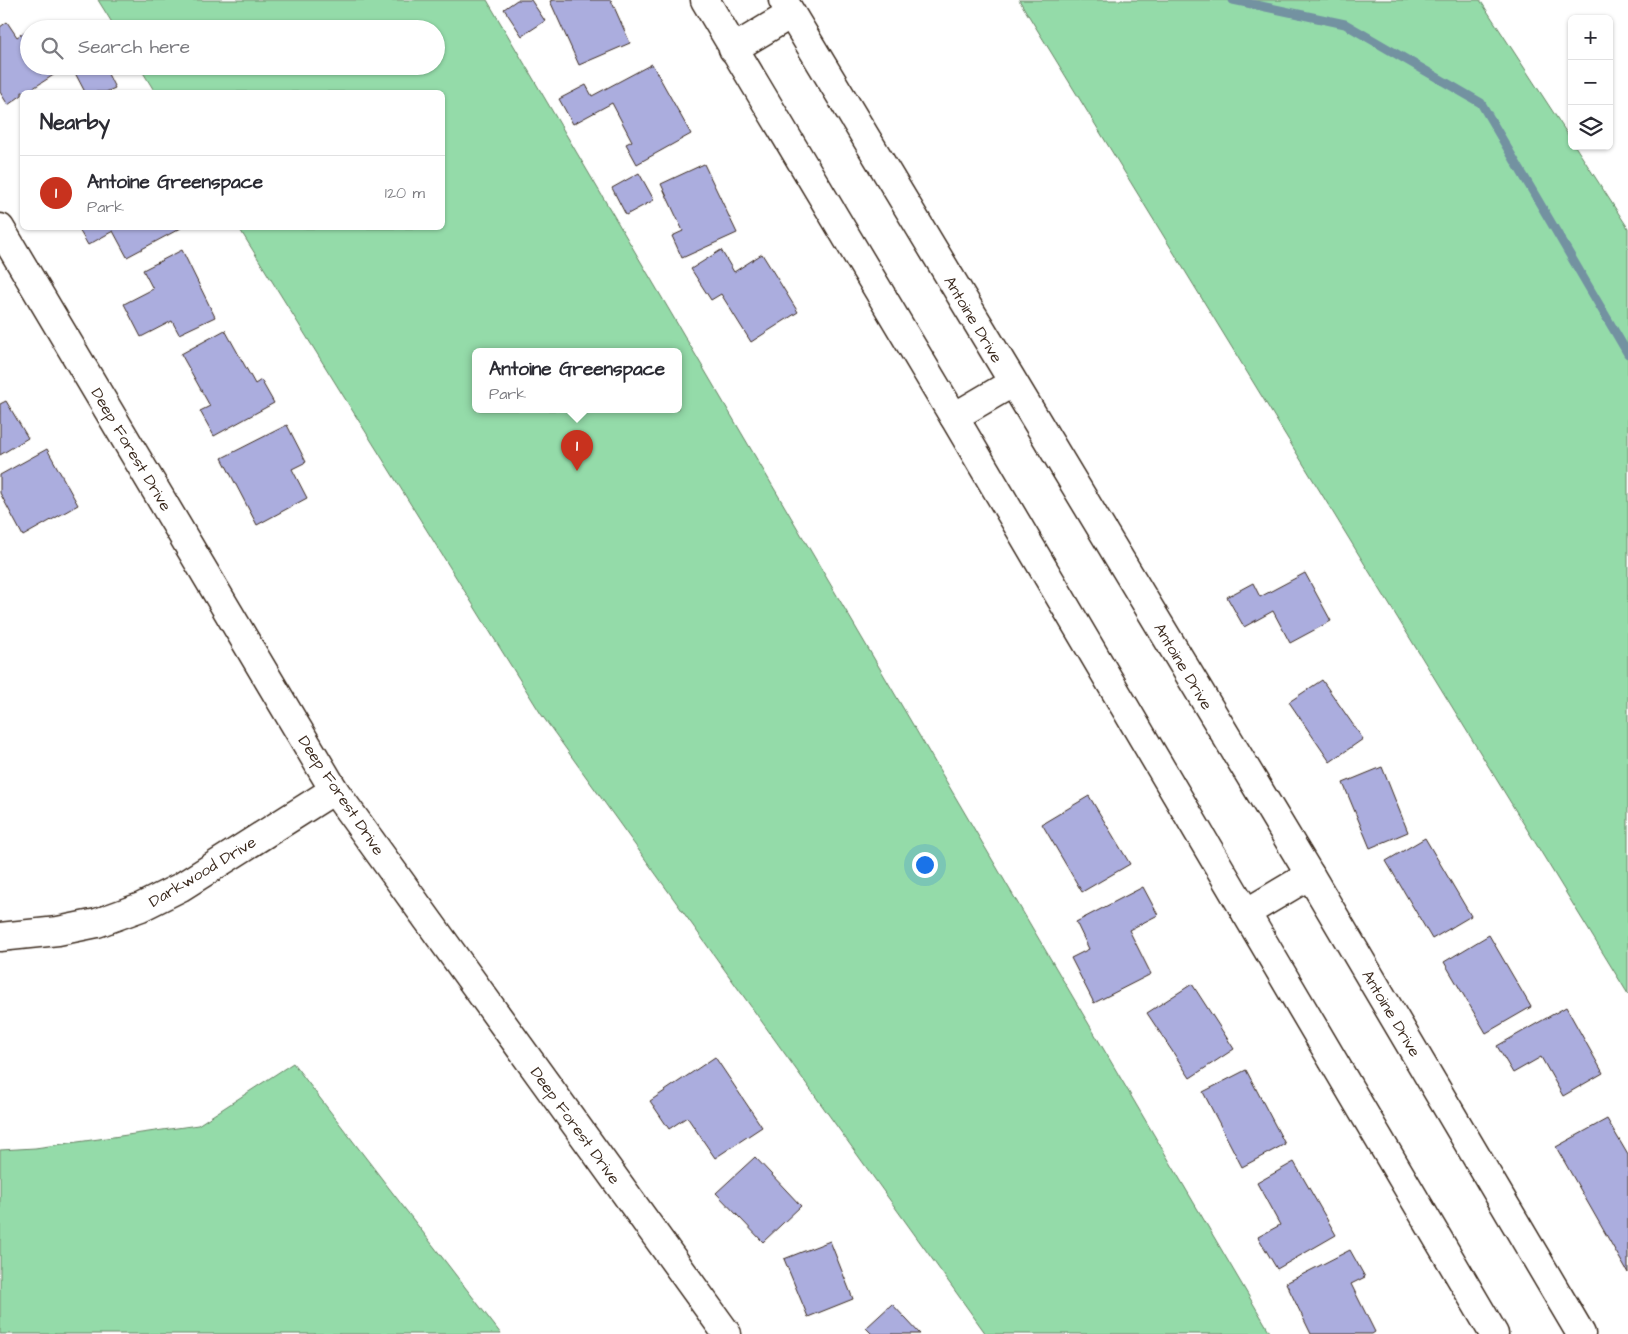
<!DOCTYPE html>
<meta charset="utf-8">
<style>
:root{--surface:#fff;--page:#f7f7f7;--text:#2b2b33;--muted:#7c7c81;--line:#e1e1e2;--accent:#c8321e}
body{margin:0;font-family:"Architects Daughter",sans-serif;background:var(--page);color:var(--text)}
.controls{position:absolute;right:15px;top:15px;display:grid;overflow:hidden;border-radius:8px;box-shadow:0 1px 4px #0004}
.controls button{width:45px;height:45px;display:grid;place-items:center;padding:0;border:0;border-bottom:1px solid var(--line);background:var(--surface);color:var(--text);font:25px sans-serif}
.you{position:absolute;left:924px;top:864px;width:18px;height:18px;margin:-12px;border:4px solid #fff;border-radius:50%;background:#1a73e8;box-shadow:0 0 0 8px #1a73e833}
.badge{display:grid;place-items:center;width:32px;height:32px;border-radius:50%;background:var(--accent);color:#fff;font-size:16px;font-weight:700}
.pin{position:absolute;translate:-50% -41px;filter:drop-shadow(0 1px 2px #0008)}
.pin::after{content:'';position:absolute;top:26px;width:18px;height:15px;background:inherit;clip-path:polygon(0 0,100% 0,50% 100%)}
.popup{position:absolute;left:472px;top:348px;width:210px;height:65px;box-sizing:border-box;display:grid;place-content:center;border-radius:8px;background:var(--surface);filter:drop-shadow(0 1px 4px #0005);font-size:16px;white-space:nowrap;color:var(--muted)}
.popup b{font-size:19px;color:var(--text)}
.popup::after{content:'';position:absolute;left:50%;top:100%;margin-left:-10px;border:10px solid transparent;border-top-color:var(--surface)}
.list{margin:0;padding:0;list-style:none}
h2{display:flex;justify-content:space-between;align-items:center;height:65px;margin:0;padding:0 20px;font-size:21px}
h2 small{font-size:16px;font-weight:400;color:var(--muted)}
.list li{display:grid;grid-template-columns:32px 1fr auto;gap:15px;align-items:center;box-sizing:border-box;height:75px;padding:0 20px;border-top:1px solid var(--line)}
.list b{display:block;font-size:19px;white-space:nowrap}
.list p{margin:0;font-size:16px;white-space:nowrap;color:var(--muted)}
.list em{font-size:16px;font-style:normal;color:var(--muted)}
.icon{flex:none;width:28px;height:28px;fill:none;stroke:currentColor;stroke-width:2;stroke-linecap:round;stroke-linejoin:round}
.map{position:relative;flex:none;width:1628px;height:1334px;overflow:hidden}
.search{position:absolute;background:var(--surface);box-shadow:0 1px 4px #0004;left:20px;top:20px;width:425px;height:55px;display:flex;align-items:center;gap:12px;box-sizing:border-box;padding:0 18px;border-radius:28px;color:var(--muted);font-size:19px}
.panel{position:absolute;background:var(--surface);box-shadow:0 1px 4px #0004;left:20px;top:90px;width:425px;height:140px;border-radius:8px}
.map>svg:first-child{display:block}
.green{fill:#94dba9;stroke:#688264;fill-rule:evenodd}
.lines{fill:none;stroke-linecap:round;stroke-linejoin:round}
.stream{stroke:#7392a1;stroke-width:9}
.building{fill:#abadde;stroke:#3b2a1e}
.minor-casing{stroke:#3b2a1e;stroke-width:31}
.secondary-casing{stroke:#3b2a1e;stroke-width:31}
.minor{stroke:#fff;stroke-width:28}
.secondary{stroke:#fff;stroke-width:28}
.labels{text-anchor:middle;stroke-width:4.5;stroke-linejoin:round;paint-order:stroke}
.street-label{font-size:16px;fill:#3b2a1e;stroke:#fff}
</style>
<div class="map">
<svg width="1628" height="1334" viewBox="0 0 1628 1334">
<rect width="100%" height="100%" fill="#fff"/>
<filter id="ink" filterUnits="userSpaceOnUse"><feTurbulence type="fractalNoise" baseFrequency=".02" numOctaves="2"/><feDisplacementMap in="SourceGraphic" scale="10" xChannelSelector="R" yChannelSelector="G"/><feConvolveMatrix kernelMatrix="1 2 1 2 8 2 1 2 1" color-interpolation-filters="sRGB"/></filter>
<g filter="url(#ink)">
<!-- green -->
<g class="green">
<path d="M98,0H487L1271,1334H986L541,714L239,228H442V92H155L139,66H436V29H116ZM476,352H678V410H476Z"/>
<path d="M1019,0H1480L1572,141V146H1575L1628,228V994Z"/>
<path d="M293,1063L501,1334H0V1150L35,1148L198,1125Z"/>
</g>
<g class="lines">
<!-- stream -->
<path class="stream" d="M1233,0L1345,24L1481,103L1628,354"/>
</g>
<!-- building -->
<g class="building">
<path d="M517,0H531L545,21L522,36L504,9Z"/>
<path d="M553,0H611L630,43L579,65L550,1Z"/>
<path d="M7,22L17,37L29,29V66H61L63,69L27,92H22V95L8,105L0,92V27Z"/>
<path d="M652,64L691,134L637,164L626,144L632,141L612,103L573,124L559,99L586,85L592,96Z"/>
<path d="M83,66H104L115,88L106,92H85L74,71Z"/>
<path d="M704,164L737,233L682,258L672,236L683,231L661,184Z"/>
<path d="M639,173L654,200L626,215L612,188Z"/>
<path d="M78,228H181L127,257L113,231L88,245Z"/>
<path d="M182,250L215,317L179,334L172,321L141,337L124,304L153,289L143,270Z"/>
<path d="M721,250L734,272L762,254L798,312L751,342L721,294L711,300L691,269Z"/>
<path d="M225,330L255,384L261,380L274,403L214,436L200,411L210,406L181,354Z"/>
<path d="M6,401L28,438L0,455V404Z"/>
<path d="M287,425L306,462L292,469L307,498L257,525L222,458Z"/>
<path d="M47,449L78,505L23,536L0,493V475Z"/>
<path d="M1305,573L1331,621L1290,643L1273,611L1244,627L1227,597L1253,583L1260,597Z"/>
<path d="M1322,680L1363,739L1330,762L1289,702Z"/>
<path d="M1382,767L1408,832L1370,848L1343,783Z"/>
<path d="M1089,796L1130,864L1082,892L1042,824Z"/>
<path d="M1425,838L1471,916L1432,939L1386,861Z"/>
<path d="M1143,887L1158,915L1129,930L1151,974L1094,1003L1071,958L1089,949L1076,922Z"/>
<path d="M1489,935L1531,1007L1486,1033L1444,962Z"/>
<path d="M1192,984L1234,1049L1190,1078L1147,1013Z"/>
<path d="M1566,1007L1603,1073L1563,1096L1541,1057L1513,1073L1497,1046Z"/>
<path d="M715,1057L762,1127L715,1158L687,1117L669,1129L650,1101Z"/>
<path d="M1246,1070L1285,1144L1242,1167L1203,1092Z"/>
<path d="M1607,1119L1628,1155V1273L1556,1147Z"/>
<path d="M755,1157L801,1206L763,1242L716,1193Z"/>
<path d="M1294,1162L1336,1235L1277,1269L1258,1237L1280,1225L1257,1183Z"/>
<path d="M830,1241L853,1299L808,1317L784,1259Z"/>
<path d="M1350,1250L1365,1277L1351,1284L1375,1332L1372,1334H1311L1286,1283Z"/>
<path d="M892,1304L920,1334H872L866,1328Z"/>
</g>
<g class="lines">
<defs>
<g id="minor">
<path d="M0,228L334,790L727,1334"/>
<path d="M0,937L58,931L97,923L141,907L181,887L334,790"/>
</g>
<g id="secondary">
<path d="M705,0L954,417L1494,1334"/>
<path d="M783,0L1310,875L1581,1334"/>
<path d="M733,49L791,14"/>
<path d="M954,417L1012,383"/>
<path d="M1246,913L1310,875"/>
</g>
</defs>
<!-- minor casing -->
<use href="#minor" class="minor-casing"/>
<!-- secondary casing -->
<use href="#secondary" class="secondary-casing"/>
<!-- minor -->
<use href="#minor" class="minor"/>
<!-- secondary -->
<use href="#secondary" class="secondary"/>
</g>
</g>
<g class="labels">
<!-- street labels -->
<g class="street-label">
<text transform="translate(974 319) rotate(59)" y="6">Antoine Drive</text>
<text transform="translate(132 449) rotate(59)" y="6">Deep Forest Drive</text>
<text transform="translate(1184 666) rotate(59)" y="6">Antoine Drive</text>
<text transform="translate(342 795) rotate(56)" y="6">Deep Forest Drive</text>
<text transform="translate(202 871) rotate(-31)" y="6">Darkwood Drive</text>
<text transform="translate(1392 1013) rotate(59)" y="6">Antoine Drive</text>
<text transform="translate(576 1125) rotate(54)" y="6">Deep Forest Drive</text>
</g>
</g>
</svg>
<div class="controls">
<button>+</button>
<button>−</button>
<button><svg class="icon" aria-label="layers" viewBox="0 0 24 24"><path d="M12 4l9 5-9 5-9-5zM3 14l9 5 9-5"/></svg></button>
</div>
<div class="you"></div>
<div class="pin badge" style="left:577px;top:471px">1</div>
<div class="popup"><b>Antoine Greenspace</b>Park</div>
<div class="search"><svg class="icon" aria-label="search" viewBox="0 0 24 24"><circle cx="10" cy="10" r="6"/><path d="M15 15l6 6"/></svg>Search here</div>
<section class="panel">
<h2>Nearby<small></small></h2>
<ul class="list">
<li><span class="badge">1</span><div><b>Antoine Greenspace</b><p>Park</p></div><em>120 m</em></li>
</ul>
</section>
</div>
